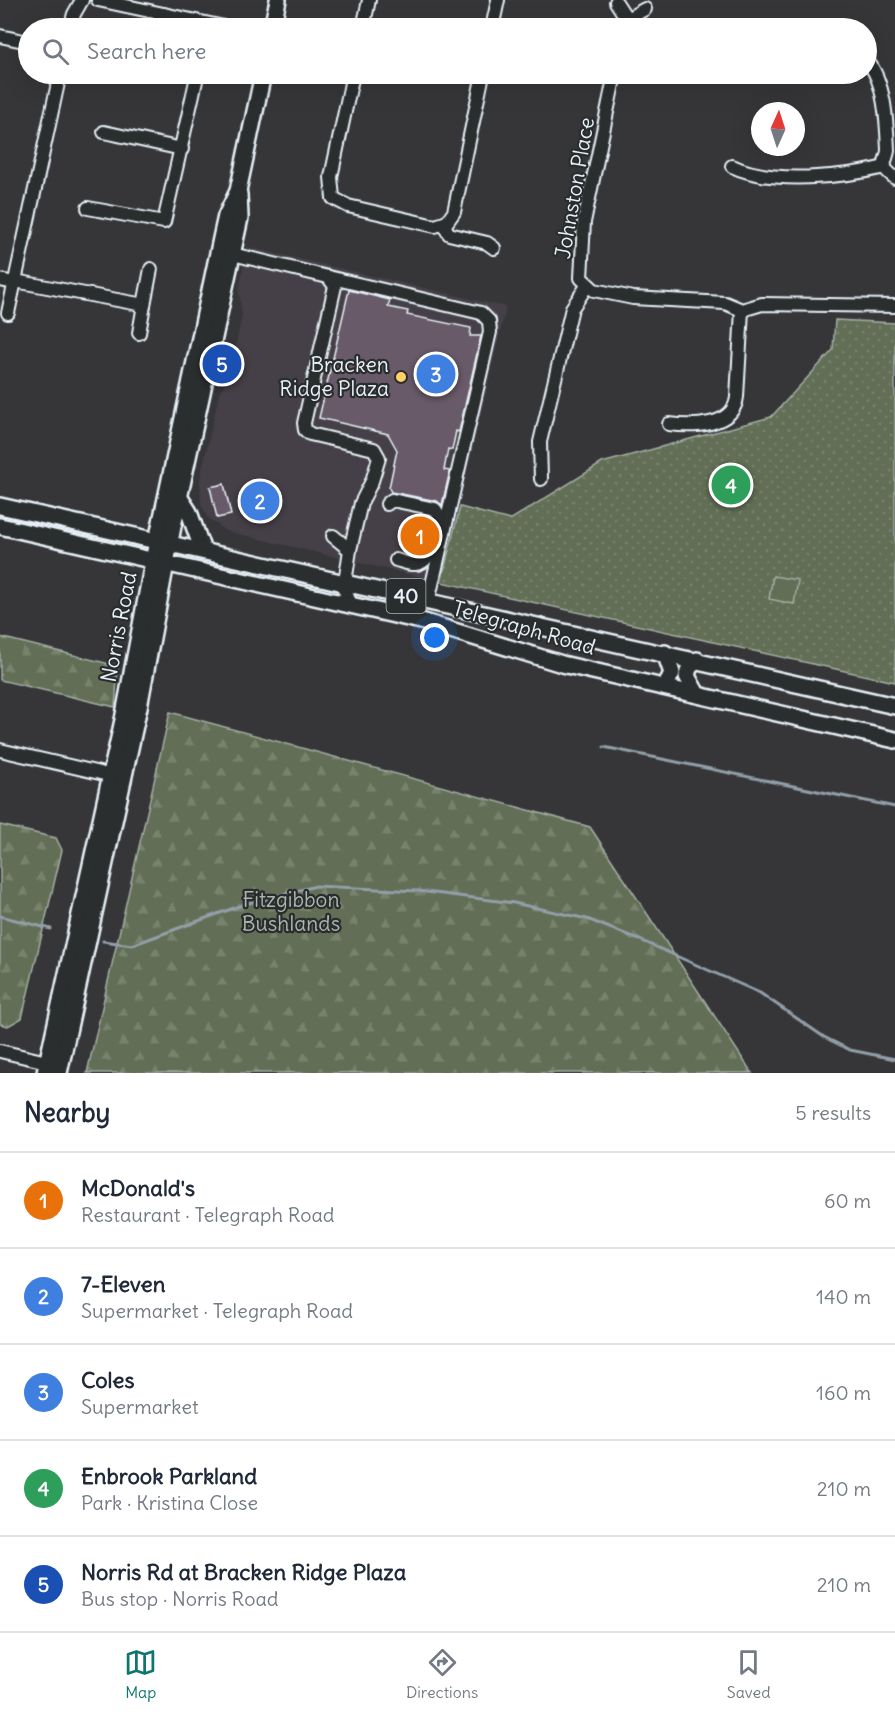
<!DOCTYPE html>
<meta charset="utf-8">
<style>
:root{--surface:#fff;--page:#f6f6f7;--text:#1f2937;--muted:#747a83;--line:#e0e1e3;--accent:#0f766e}
body{margin:0;font-family:Delius,sans-serif;background:var(--page);color:var(--text)}
.compass{position:absolute;left:751px;top:102px;width:54px;height:54px;border-radius:50%;background:var(--surface);box-shadow:0 6px 24px #0002;rotate:3deg}
.you{position:absolute;left:435px;top:638px;width:21px;height:21px;margin:-15px;border:4px solid #fff;border-radius:50%;background:#1a73e8;box-shadow:0 0 0 9px #1a73e833}
.badge{display:grid;place-items:center;width:39px;height:39px;border-radius:50%;background:var(--accent);color:#fff;font-size:20px;font-weight:700}
.pin{position:absolute;translate:-50% -50%;border:3px solid #fff;box-shadow:0 2px 6px #0006}
.list{margin:0;padding:0;list-style:none}
h2{display:flex;justify-content:space-between;align-items:center;height:78px;margin:0;padding:0 24px;font-size:26px}
h2 small{font-size:20px;font-weight:400;color:var(--muted)}
.list li{display:grid;grid-template-columns:39px 1fr auto;gap:18px;align-items:center;box-sizing:border-box;height:96px;padding:0 24px;border-top:2px solid var(--line)}
.list b{display:block;font-size:22px;white-space:nowrap}
.list p{margin:0;font-size:20px;white-space:nowrap;color:var(--muted)}
.list em{font-size:20px;font-style:normal;color:var(--muted)}
.icon{flex:none;width:33px;height:33px;fill:none;stroke:currentColor;stroke-width:2;stroke-linecap:round;stroke-linejoin:round}
.map{position:relative;flex:none;width:895px;height:1073px;overflow:hidden}
.search{position:absolute;background:var(--surface);box-shadow:0 6px 24px #0002;left:18px;right:18px;top:18px;height:66px;display:flex;align-items:center;gap:15px;box-sizing:border-box;padding:0 21px;border-radius:33px;color:var(--muted);font-size:22px}
.sheet{height:558px;background:var(--surface)}
nav{display:flex;justify-content:space-around;align-items:center;box-sizing:border-box;height:84px;border-top:2px solid var(--line);background:var(--surface);font-size:16px;color:var(--muted)}
nav a{display:grid;justify-items:center;gap:3px}
nav .on{color:var(--accent)}
.map>svg:first-child{display:block}
.built{fill:#454147}
.forest{fill:url(#forest-firs);stroke:#a5b0a6;stroke-width:1.5}
.park{fill:url(#park-dots);stroke:#a5b0a6;stroke-width:1.5}
.pitch{fill:#626e54;stroke:#a5b0a6;stroke-width:1.5}
.lines{fill:none;stroke-linecap:round;stroke-linejoin:round}
.stream{stroke:#929fa9;stroke-width:3}
.building{fill:#685a67;stroke:#e8f1f8;stroke-width:1.5}
.minor-casing{stroke:#e8f1f8;stroke-width:16}
.major-casing{stroke:#e8f1f8;stroke-width:20}
.minor{stroke:#2a2d2e;stroke-width:12}
.major{stroke:#2a2d2e;stroke-width:15}
.poi-dot{fill:#ffd166;stroke:#2a2d2e;stroke-width:2}
.labels{text-anchor:middle;stroke-width:4.5;stroke-linejoin:round;paint-order:stroke}
.shield{fill:#2a2d2e;stroke:#afb6bb;stroke-width:1.5}
.shield-label{font-size:20px;font-weight:bold;fill:#e8f1f8}
.street-label{font-size:21px;fill:#e8f1f8;stroke:#2a2d2e}
.poi-label{font-size:21px;fill:#e8f1f8;stroke:#2a2d2e;text-anchor:end}
.park-label{font-size:21px;fill:#acb6ae;stroke:#2a2d2e}
</style>
<div class="map">
<svg width="895" height="1073" viewBox="0 0 895 1073">
<defs>
<pattern id="forest-firs" width="22" height="20" patternUnits="userSpaceOnUse" patternTransform="scale(1.5)"><rect width="22" height="20" fill="#626e54"/><path d="M5 1l3.5 6h-7zM16 11l3.5 6h-7z" fill="#78836d"/></pattern>
<pattern id="park-dots" width="8" height="8" patternUnits="userSpaceOnUse" patternTransform="scale(1.5)"><rect width="8" height="8" fill="#626e54"/><path d="M2 2h.1M6 6h.1" fill="none" stroke="#78836d" stroke-width="1.8" stroke-linecap="round"/></pattern>
</defs>
<rect width="100%" height="100%" fill="#363639"/>
<filter id="ink" filterUnits="userSpaceOnUse"><feTurbulence type="fractalNoise" baseFrequency=".0167" numOctaves="2"/><feDisplacementMap in="SourceGraphic" scale="12" xChannelSelector="R" yChannelSelector="G"/><feConvolveMatrix kernelMatrix="1 2 1 2 8 2 1 2 1" color-interpolation-filters="sRGB"/></filter>
<g filter="url(#ink)">
<!-- built -->
<path class="built" d="M247,247L506,307L441,582L226,531L208,518L201,504L200,479L220,390L229,379L242,316L239,291Z"/>
<!-- forest -->
<g class="forest">
<path d="M0,637L118,666L115,707L0,680Z"/>
<path d="M170,712L590,827L752,1073H87Z"/>
<path d="M0,825L56,838L62,850L22,1018L8,1026L0,1024Z"/>
</g>
<!-- park -->
<path class="park" d="M835,320L895,323V682L441,582L460,507L510,520L602,463L771,417L833,350Z"/>
<!-- pitch -->
<path class="pitch" d="M773,576L798,580L794,604L769,599Z"/>
<g class="lines">
<!-- stream -->
<g class="stream">
<path d="M604,747L895,807"/>
<path d="M0,916L51,929"/>
<path d="M103,941L132,945L245,904L316,886L418,891L514,903L587,919L640,940L760,993L824,1037L850,1050L895,1059"/>
</g>
</g>
<!-- building -->
<g class="building">
<path d="M349,290L390,300L388,307L408,311L407,315L471,328L470,336H481L459,432L456,431L452,450L448,449L444,470L450,471L442,505L437,501L391,492L389,488L397,450L388,434L319,418Z"/>
<path d="M257,483L275,511L266,516L262,511H257L245,493V490Z"/>
<path d="M224,484L231,515L217,518L210,487Z"/>
</g>
<g class="lines">
<defs>
<g id="minor">
<path d="M98,0L229,28"/>
<path d="M616,2L627,19L625,28"/>
<path d="M627,19L645,9"/>
<path d="M70,28L74,14L82,0"/>
<path d="M161,28L164,14"/>
<path d="M363,28L369,0"/>
<path d="M492,28L498,0"/>
<path d="M0,36L28,42"/>
<path d="M866,60C885,79 887,124 888,150C888,156 883,162 885,168C887,172 892,175 895,178"/>
<path d="M353,74L331,177L333,198L348,206L435,226L447,222L454,212L483,74"/>
<path d="M615,74L584,222L581,278L594,290L633,298L725,303L742,310L762,304L895,306"/>
<path d="M104,132L182,149"/>
<path d="M732,166C771,185 845,177 885,167"/>
<path d="M88,208L164,222L196,81L193,74"/>
<path d="M443,224L449,234L487,243L494,248"/>
<path d="M224,252L328,277L335,286L304,423L305,430L310,434L374,449L379,458L372,481L361,503L350,550L344,589L351,604"/>
<path d="M328,277L481,313L489,321L490,332L428,602"/>
<path d="M0,280L14,283"/>
<path d="M15,281L144,305L151,269"/>
<path d="M8,313L60,74"/>
<path d="M139,333L144,305"/>
<path d="M669,424C692,427 734,427 737,397L742,310"/>
<path d="M541,479L540,442L572,308L587,286"/>
<path d="M387,504L392,500L435,509L439,515C436,529 435,563 415,564C409,565 401,561 396,560"/>
<path d="M333,536L350,550"/>
<path d="M0,750L117,777"/>
<path d="M0,1051L47,1062"/>
</g>
<g id="major">
<path d="M272,28L278,0"/>
<path d="M180,498L189,512L203,551"/>
<path d="M0,506C298,573 597,637 895,706"/>
<path d="M0,526L421,621L562,664L895,740"/>
<path d="M665,653L672,673L665,687"/>
<path d="M697,660L689,668L687,676L697,694"/>
<path d="M45,1073L123,720L157,541L222,234L226,216L238,191L263,74"/>
<path d="M59,1073L139,707L173,526L240,218L239,194"/>
</g>
</defs>
<!-- minor casing -->
<use href="#minor" class="minor-casing"/>
<!-- major casing -->
<use href="#major" class="major-casing"/>
<!-- minor -->
<use href="#minor" class="minor"/>
<!-- major -->
<use href="#major" class="major"/>
</g>
</g>
<!-- markers -->
<circle class="poi-dot" cx="401" cy="377" r="6"/>
<g class="labels">
<!-- shield labels -->
<rect class="shield" x="386.5" y="579" width="39" height="34" rx="4.5"/>
<g class="shield-label">
<text x="406" y="603">40</text>
</g>
<!-- street labels -->
<g class="street-label">
<text transform="translate(575 188) rotate(-80)" y="7">Johnston Place</text>
<text transform="translate(119 627) rotate(-79)" y="7">Norris Road</text>
<text transform="translate(524 628) rotate(16)" y="7">Telegraph Road</text>
</g>
<!-- poi labels -->
<g class="poi-label">
<text x="389" y="372">Bracken<tspan x="389" dy="24">Ridge Plaza</tspan></text>
</g>
<!-- park labels -->
<g class="park-label">
<text x="291" y="907">Fitzgibbon<tspan x="291" dy="24">Bushlands</tspan></text>
</g>
</g>
</svg>
<svg class="compass" viewBox="-18 -18 36 36"><path d="M0-13l5 13h-10z" fill="#e53935"/><path d="M0 13l5-13h-10z" fill="#747a83"/></svg>
<div class="you"></div>
<div class="pin badge" style="left:420px;top:536px;background:#e8710a">1</div>
<div class="pin badge" style="left:260px;top:501px;background:#3f7fe0">2</div>
<div class="pin badge" style="left:436px;top:374px;background:#3f7fe0">3</div>
<div class="pin badge" style="left:731px;top:485px;background:#2e9e5b">4</div>
<div class="pin badge" style="left:222px;top:364px;background:#1a4fb4">5</div>
<div class="search"><svg class="icon" aria-label="search" viewBox="0 0 24 24"><circle cx="10" cy="10" r="6"/><path d="M15 15l6 6"/></svg>Search here</div>
</div>
<section class="sheet">
<h2>Nearby<small>5 results</small></h2>
<ul class="list">
<li><span class="badge" style="background:#e8710a">1</span><div><b>McDonald's</b><p>Restaurant · Telegraph Road</p></div><em>60 m</em></li>
<li><span class="badge" style="background:#3f7fe0">2</span><div><b>7-Eleven</b><p>Supermarket · Telegraph Road</p></div><em>140 m</em></li>
<li><span class="badge" style="background:#3f7fe0">3</span><div><b>Coles</b><p>Supermarket</p></div><em>160 m</em></li>
<li><span class="badge" style="background:#2e9e5b">4</span><div><b>Enbrook Parkland</b><p>Park · Kristina Close</p></div><em>210 m</em></li>
<li><span class="badge" style="background:#1a4fb4">5</span><div><b>Norris Rd at Bracken Ridge Plaza</b><p>Bus stop · Norris Road</p></div><em>210 m</em></li>
</ul>
</section>
<nav>
<a class="on"><svg class="icon" aria-label="map" viewBox="0 0 24 24"><path d="M3 6l6-2 6 2 6-2v14l-6 2-6-2-6 2zM9 4v14M15 6v14"/></svg>Map</a>
<a><svg class="icon" aria-label="directions" viewBox="0 0 24 24"><path d="M12 3l9 9-9 9-9-9zM9 14v-3h6M13 9l2 2-2 2"/></svg>Directions</a>
<a><svg class="icon" aria-label="saved" viewBox="0 0 24 24"><path d="M7 4h10v16l-5-4-5 4z"/></svg>Saved</a>
</nav>
